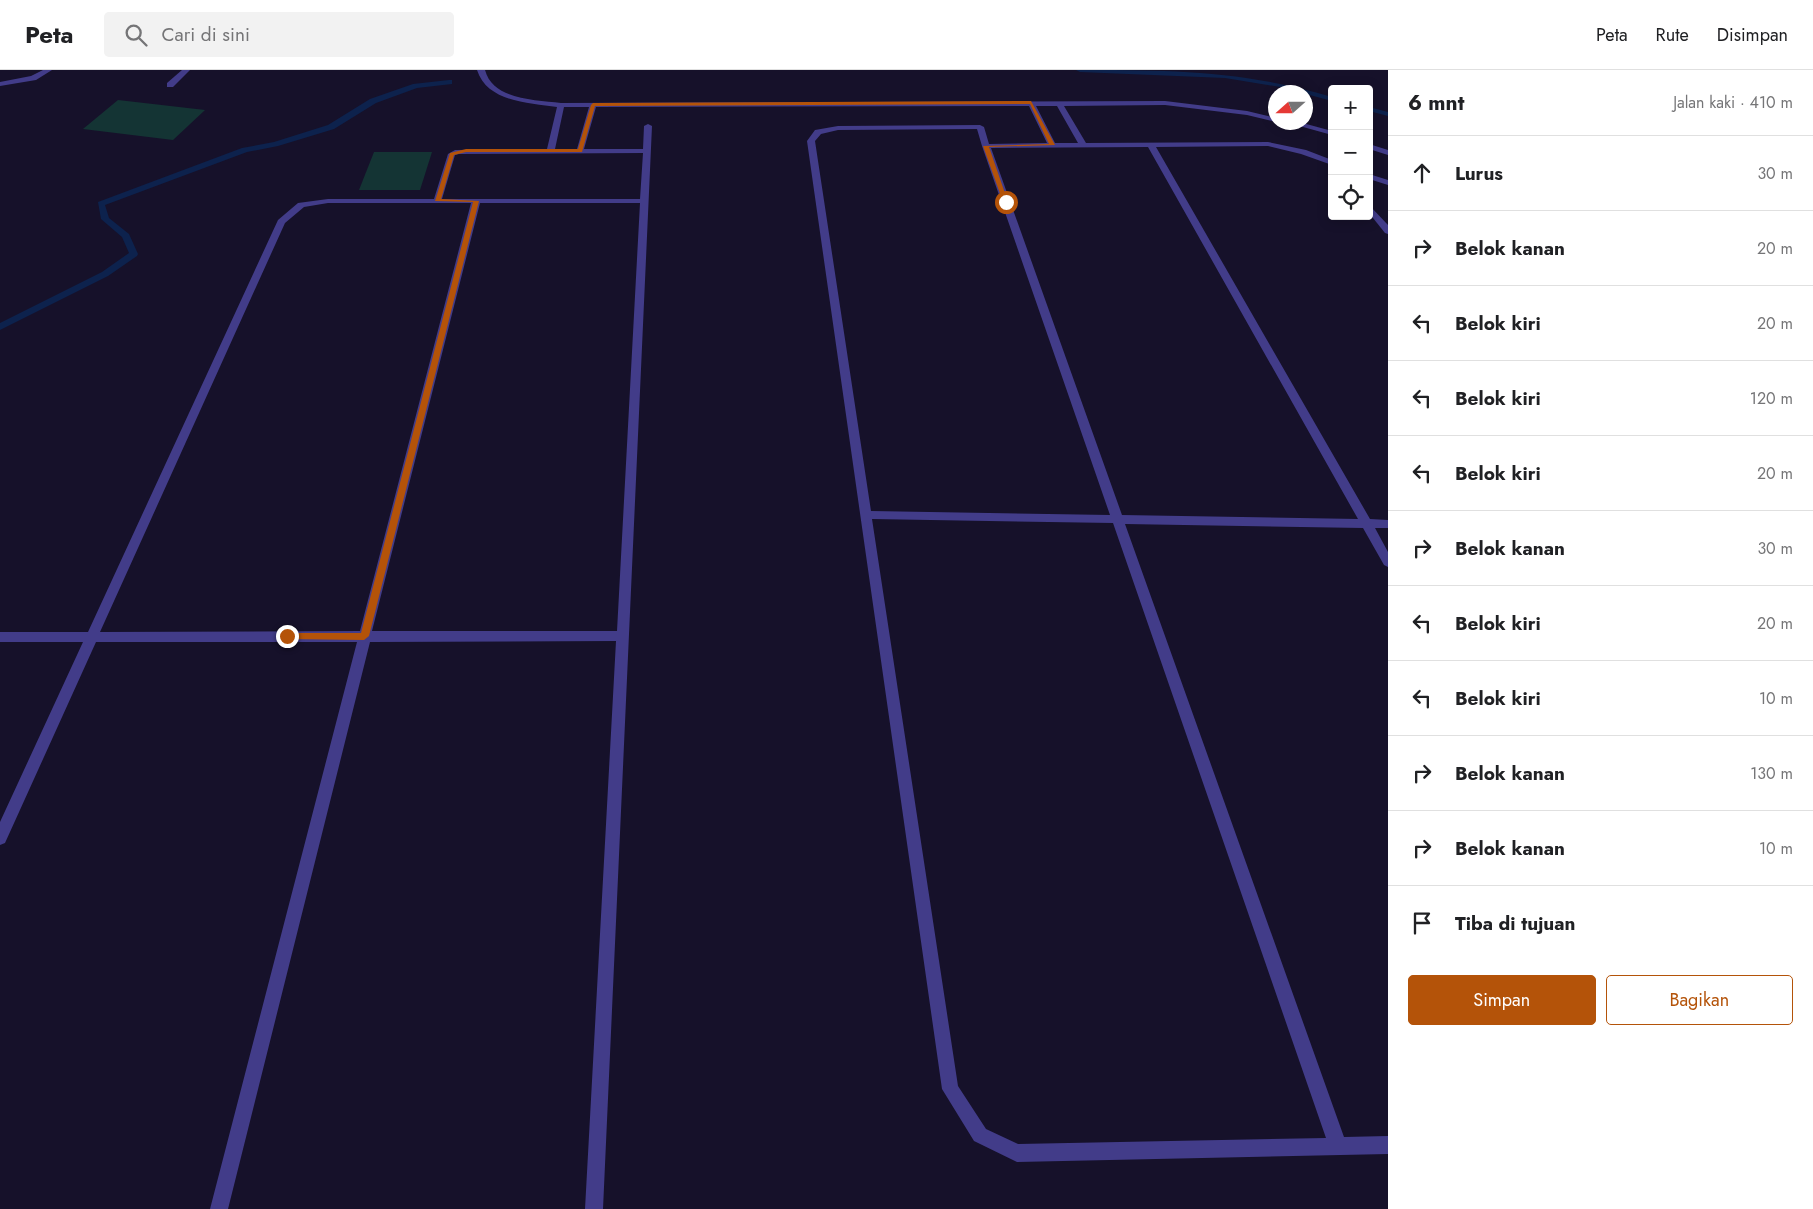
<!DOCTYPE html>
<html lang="id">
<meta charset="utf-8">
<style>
:root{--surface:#fff;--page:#f2f2f2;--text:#202124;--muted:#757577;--line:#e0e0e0;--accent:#b45309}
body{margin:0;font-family:Jost,sans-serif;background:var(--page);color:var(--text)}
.controls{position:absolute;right:15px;top:15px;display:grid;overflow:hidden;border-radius:5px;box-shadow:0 2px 12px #0003}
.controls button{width:45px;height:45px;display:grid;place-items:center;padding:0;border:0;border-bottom:1px solid var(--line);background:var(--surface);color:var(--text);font:25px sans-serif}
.compass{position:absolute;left:1268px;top:15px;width:45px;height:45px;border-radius:50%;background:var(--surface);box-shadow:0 2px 12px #0003;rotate:249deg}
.stop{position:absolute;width:15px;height:15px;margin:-11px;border:4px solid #b45309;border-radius:50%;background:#fff}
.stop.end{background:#b45309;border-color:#fff;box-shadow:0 1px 5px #0008}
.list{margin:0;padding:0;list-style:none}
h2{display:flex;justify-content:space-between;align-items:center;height:65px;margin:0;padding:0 20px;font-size:21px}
h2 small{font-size:16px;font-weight:400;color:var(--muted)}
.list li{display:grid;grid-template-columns:32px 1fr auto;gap:15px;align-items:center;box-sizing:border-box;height:75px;padding:0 20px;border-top:1px solid var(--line)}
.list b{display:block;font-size:19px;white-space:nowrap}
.list em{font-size:16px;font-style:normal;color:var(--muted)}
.actions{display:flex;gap:10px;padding:15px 20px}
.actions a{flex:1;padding:11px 0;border:1px solid var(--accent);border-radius:5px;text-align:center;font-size:18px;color:var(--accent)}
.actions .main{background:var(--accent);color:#fff}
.icon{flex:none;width:28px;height:28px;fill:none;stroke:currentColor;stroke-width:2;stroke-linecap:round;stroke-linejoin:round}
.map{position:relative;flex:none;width:1388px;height:1139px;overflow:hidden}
header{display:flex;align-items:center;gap:30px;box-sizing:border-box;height:70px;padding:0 25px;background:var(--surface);border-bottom:1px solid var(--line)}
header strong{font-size:24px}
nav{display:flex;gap:28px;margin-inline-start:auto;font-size:18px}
.search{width:350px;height:45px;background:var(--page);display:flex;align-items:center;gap:12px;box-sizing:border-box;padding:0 18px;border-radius:5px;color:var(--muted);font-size:19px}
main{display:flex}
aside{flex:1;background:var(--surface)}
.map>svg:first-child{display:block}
.green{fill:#143434}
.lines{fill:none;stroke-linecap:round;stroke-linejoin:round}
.stream{fill:#0d224d;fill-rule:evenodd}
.minor{fill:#423c89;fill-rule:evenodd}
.route{fill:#b45309}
</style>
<header>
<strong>Peta</strong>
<div class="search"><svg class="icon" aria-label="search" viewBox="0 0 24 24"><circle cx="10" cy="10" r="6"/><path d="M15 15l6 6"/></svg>Cari di sini</div>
<nav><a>Peta</a><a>Rute</a><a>Disimpan</a></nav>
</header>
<main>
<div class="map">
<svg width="1388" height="1139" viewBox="0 0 1388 1139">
<rect width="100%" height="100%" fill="#16112a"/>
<!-- green -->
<g class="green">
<path d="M118,30L205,40L173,70L83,59Z"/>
<path d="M374,82H432L420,120H359Z"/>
</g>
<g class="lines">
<!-- stream -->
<g class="stream">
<path d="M1076,0C1169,0 1242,0 1332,27V31L1280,17L1225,8L1080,2Z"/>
<path d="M449,10H452V14L417,18L376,33L334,59L278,76L247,82L105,135L109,148L129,164L138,184L137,186L108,206L0,260V253L102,202L129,183L122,167L101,149L98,132L242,78L274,72L328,55L370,29L413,14Z"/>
<path d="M1369,37L1388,42V46L1369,41Z"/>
</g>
<!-- minor -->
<g class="minor">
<path d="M43,0H52L36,10L0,16V12L31,6Z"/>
<path d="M182,0H190L173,17H167V13Z"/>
<path d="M477,0H485C493,30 535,30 561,33L1165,31L1247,41L1276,48V52L1247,45L1165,35L1064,36L1086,73L1268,72L1306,80L1332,90V95L1301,84L1268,76L1156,77L1370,449L1388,450V458H1375L1388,482V497L1384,495L1363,458L1125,454L1344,1067L1388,1066V1084L1017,1092L974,1071L942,1019L807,71L815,60L838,56L980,55L984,57L989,74L1047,73L1029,36L596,37L584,79H643L644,56L648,54L652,56L603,1139H585L616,571L370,572L228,1139H210L357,572H96L5,773L0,775V752L83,572H0V562H88L278,150L298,133L328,129H434L448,84L455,80L547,79L557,37C529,33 487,32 477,0ZM1036,36H1057L1078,73H1055ZM564,37H589L577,79H555ZM977,59L982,76L1110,445L871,441L815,71L821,64L838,60ZM1148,77L1358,449L1122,445L991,78ZM643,83L640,129H442L455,85L459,84ZM328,133H471L360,561L100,562L285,153L304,137ZM480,133H640L617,561H372ZM872,449L1113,453L1326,1068L1018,1074L986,1059L958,1016Z"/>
<path d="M1285,52H1299L1332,61V65Z"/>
<path d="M1369,74L1388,80V85L1369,79Z"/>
<path d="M1369,104L1388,110V115L1369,109Z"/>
<path d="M1369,135L1388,155V164L1385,163L1369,143Z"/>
</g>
</g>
<!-- route -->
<path class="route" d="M1031,31L1055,75L989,77L1008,132L1006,133L1003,132L983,76L1049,74L1030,34L595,36L582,82H466L454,85L441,129L479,131L369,566L364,570L284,569L283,566L287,563H361L473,132L435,131L450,83L466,79H578L591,35L593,33Z"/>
</svg>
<div class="controls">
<button>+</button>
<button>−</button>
<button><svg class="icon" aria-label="locate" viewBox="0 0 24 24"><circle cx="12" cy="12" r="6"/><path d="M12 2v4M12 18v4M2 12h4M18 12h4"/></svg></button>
</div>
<svg class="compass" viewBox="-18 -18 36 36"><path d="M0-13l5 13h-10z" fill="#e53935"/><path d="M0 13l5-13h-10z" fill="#757577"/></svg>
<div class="stop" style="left:1006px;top:132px"></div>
<div class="stop end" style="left:287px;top:566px"></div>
</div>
<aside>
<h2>6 mnt<small>Jalan kaki · 410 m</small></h2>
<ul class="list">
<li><svg class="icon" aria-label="ahead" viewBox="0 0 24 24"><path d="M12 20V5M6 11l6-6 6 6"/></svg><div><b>Lurus</b></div><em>30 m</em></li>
<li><svg class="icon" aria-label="right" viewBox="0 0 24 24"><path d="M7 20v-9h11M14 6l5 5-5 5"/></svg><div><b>Belok kanan</b></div><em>20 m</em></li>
<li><svg class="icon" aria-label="left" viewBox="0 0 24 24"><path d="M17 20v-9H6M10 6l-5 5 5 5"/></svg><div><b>Belok kiri</b></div><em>20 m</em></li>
<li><svg class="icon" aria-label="left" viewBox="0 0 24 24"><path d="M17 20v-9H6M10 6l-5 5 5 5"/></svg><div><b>Belok kiri</b></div><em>120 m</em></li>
<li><svg class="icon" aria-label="left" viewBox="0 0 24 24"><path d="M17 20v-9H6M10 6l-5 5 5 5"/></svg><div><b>Belok kiri</b></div><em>20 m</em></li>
<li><svg class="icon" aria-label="right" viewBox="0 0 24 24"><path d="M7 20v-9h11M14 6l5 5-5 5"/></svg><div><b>Belok kanan</b></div><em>30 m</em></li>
<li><svg class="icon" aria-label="left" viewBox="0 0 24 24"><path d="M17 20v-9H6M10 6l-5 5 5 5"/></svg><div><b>Belok kiri</b></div><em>20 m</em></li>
<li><svg class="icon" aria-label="left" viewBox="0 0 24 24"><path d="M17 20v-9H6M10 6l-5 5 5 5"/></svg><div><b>Belok kiri</b></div><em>10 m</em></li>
<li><svg class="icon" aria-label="right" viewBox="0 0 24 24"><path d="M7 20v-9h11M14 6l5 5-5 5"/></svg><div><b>Belok kanan</b></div><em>130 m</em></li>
<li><svg class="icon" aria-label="right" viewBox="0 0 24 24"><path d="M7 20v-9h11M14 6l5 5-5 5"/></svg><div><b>Belok kanan</b></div><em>10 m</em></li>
<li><svg class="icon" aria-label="arrive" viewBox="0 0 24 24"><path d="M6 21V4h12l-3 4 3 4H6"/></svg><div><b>Tiba di tujuan</b></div></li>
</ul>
<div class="actions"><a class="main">Simpan</a><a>Bagikan</a></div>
</aside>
</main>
